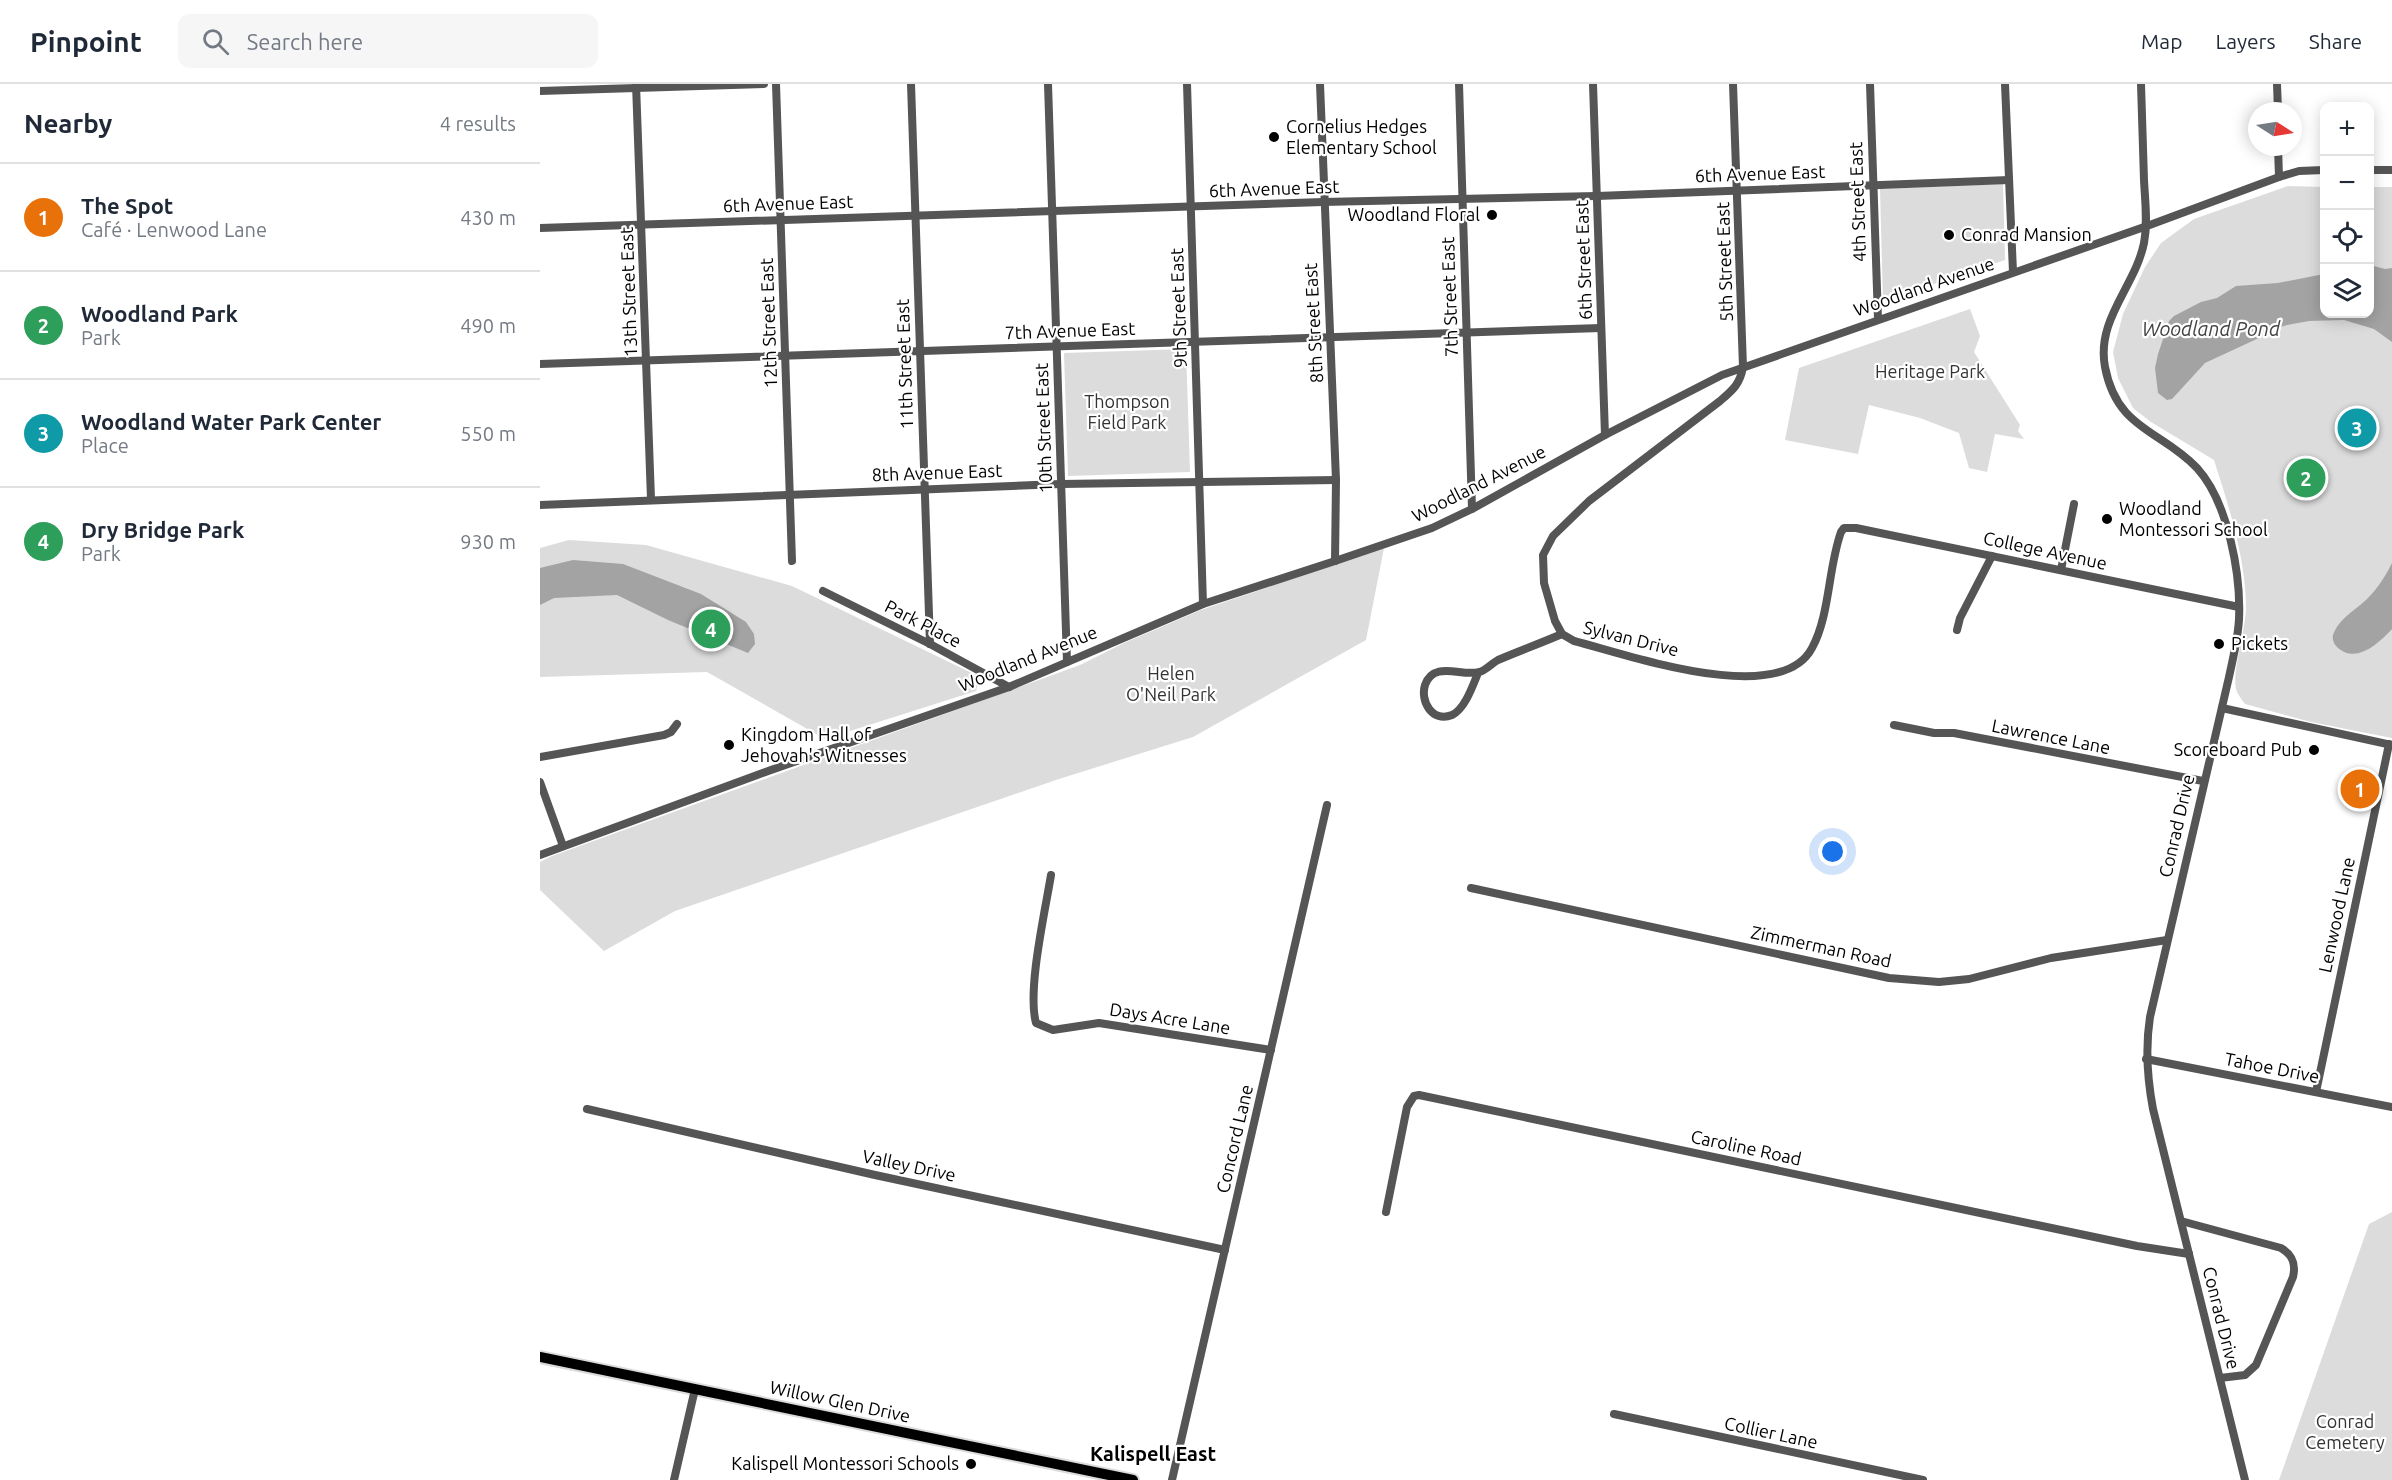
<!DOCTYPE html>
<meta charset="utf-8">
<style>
:root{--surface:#fff;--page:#f6f6f7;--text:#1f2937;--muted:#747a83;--line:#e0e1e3;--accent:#ea580c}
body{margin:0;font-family:Ubuntu,sans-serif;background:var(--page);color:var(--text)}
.controls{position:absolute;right:18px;top:18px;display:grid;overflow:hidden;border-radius:12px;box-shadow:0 3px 15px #0003}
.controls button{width:54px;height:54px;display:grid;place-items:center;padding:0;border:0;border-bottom:2px solid var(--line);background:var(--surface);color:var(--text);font:30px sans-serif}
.compass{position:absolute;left:1708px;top:18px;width:54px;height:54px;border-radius:50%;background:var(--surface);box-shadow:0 3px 15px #0003;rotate:102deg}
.you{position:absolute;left:1293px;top:768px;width:21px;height:21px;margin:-15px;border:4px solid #fff;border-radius:50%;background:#1a73e8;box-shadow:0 0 0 9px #1a73e833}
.badge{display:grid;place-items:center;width:39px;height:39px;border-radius:50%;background:var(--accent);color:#fff;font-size:20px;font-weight:700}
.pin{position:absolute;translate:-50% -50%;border:3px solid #fff;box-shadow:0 2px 6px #0006}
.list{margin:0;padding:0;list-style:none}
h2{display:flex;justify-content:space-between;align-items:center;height:78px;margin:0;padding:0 24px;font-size:26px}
h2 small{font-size:20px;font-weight:400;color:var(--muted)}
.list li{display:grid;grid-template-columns:39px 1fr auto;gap:18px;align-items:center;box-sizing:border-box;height:108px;padding:0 24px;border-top:2px solid var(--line)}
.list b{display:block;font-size:22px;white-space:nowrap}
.list p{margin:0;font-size:20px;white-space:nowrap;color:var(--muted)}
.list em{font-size:20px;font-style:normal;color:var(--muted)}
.icon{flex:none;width:33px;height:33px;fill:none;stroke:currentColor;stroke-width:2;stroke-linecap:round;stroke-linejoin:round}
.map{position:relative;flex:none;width:1852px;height:1396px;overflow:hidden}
header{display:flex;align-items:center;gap:36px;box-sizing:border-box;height:84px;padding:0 30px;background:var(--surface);border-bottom:2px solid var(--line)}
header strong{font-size:28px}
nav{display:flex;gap:33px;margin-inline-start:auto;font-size:21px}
.search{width:420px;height:54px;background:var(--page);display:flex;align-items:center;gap:15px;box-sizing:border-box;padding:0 21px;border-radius:12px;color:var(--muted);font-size:22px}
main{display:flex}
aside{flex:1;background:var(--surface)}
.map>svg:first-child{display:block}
.green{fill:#dcdcdc}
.water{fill:#a3a3a3}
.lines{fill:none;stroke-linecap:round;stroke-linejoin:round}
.major-casing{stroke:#dbdbdb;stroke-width:14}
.minor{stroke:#555;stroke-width:8}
.major{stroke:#000;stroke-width:10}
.poi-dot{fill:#000;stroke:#fff;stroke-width:2}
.labels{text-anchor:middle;stroke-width:4.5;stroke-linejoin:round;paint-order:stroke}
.poi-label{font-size:18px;fill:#000;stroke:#fff;text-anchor:start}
.street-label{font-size:18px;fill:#000;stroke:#fff}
.park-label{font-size:18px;fill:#333;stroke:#fff}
.water-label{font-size:20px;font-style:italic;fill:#444;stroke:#fff}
.neighbourhood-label{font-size:20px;font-weight:bold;fill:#000;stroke:#fff}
</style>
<header>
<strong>Pinpoint</strong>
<div class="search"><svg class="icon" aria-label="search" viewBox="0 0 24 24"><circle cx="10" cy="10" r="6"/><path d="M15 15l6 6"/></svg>Search here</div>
<nav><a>Map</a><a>Layers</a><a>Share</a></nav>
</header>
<main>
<aside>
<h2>Nearby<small>4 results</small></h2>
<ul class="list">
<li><span class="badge" style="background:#e8710a">1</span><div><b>The Spot</b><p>Café · Lenwood Lane</p></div><em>430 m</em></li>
<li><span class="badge" style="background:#2e9e5b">2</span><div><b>Woodland Park</b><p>Park</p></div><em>490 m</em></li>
<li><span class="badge" style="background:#0f9aa8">3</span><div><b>Woodland Water Park Center</b><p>Place</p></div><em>550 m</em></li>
<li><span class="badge" style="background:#2e9e5b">4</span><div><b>Dry Bridge Park</b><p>Park</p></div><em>930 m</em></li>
</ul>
</aside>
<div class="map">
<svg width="1852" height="1396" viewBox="0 0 1852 1396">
<rect width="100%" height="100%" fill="#fff"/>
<!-- green -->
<g class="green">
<path d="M1463,100L1465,176L1343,217L1340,105Z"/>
<path d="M1748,102L1784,103V230H1830V103H1852V654L1771,638L1705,620C1702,616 1699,612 1697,608C1690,592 1707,543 1706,521C1705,472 1689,423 1674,376L1611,338L1593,324L1578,294L1573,268L1583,230L1605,183L1621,159L1654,135Z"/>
<path d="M1430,225L1440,252L1434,268L1480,341L1478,347L1484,355L1455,350L1447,388L1429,384L1419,349L1380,334L1329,321L1318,370L1245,356L1259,284Z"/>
<path d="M646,265L650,388L528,392L524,269Z"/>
<path d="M29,456L106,461L252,502L440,593L436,607L285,655L167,588L0,593V464Z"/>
<path d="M844,464L826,556L653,653L519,695L135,827L64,867L0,806V778L12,772L540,581L584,559L661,526Z"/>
<path d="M1852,1128V1396H1739L1829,1140Z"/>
</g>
<!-- water -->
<g class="water">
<path d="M1830,181L1845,185L1852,184V258L1834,245L1804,236L1769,237L1747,241L1731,246L1721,253L1665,279L1632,315L1627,316L1618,309L1615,284L1618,270L1629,237L1634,232L1661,218L1677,214L1696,202L1738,199L1784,190V230H1830Z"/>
<path d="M33,476L83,480L161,510L206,538L214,550L215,560L208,569L128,536L77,511L14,514L0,521V484Z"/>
<path d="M1852,479V545C1839,559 1816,581 1797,563C1794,560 1792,555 1793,551C1799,534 1816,526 1828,514C1838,504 1846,491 1852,479Z"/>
</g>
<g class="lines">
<defs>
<path id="major" d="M0,1273L593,1396"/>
</defs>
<!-- major casing -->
<use href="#major" class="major-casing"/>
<!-- minor -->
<g class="minor">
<path d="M96,0L111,415"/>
<path d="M236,0L252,477"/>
<path d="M371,0L390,560"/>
<path d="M508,0L527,578"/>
<path d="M647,0L663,520"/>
<path d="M780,0L796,396L795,477"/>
<path d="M919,0L932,425"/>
<path d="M1053,0L1065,351"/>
<path d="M1193,0L1203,283C1200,300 1193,306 1180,317L1049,417L1013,452L1003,471L1004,499L1015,537L1022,550L1034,557C1086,570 1240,625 1272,564C1290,531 1288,484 1301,448L1304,444H1316L1699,523"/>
<path d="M1330,0L1338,235"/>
<path d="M1465,0L1473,188"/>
<path d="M1601,0C1602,32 1603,64 1604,96C1605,117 1608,138 1604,159C1595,203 1556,235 1565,283C1577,346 1621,346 1657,384C1688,418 1701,490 1699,535C1698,555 1693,574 1689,593L1610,933C1605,965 1607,993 1613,1025L1705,1396"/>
<path d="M1737,0L1738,27"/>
<path d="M0,7L224,0"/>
<path d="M1738,63L1739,93"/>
<path d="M1830,86H1852"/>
<path d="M0,144L783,118L1057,112L1469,96"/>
<path d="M0,280L1061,244"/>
<path d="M0,421L521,400L796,396"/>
<path d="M1521,486L1534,420"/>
<path d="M283,507L390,560L469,603"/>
<path d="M1417,546L1420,534L1452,472"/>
<path d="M938,589C933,601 925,625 912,631C892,639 880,617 885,601C894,576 922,593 939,588C945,587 952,579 958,576C979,567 1001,559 1022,550"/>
<path d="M1682,624L1852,661"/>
<path d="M1354,641L1394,649H1414L1663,697"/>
<path d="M0,673L124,651L131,648L137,640"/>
<path d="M0,698L23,762"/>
<path d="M0,771L231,686L469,603L663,520L795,477L892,444L932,425L1065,351L1182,291L1607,142L1739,93L1759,87L1784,86"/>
<path d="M511,791C505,828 487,906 496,939L513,946L559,939L731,966"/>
<path d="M931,804L1349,894L1399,898L1429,895L1511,874L1627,856"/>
<path d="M1606,975L1852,1023"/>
<path d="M1776,1008L1849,660"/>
<path d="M47,1025L335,1091L685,1166"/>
<path d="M846,1128L867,1023L874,1012L879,1011L1597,1162L1649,1170"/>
<path d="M1641,1137L1741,1164C1753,1171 1756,1180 1753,1193L1716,1281L1705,1291L1680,1294"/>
<path d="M1074,1330L1383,1396"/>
<path d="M134,1396L155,1305"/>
<path d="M632,1396L787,721"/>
</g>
<!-- major -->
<use href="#major" class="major"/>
</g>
<!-- markers -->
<g class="poi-dot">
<circle cx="734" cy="53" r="6"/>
<circle cx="952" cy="131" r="6"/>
<circle cx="1409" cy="151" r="6"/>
<circle cx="1567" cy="435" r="6"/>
<circle cx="1679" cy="560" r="6"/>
<circle cx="189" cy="661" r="6"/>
<circle cx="1774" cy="666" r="6"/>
<circle cx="431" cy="1380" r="6"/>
</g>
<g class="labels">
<!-- poi labels -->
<g class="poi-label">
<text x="746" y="49">Cornelius Hedges<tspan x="746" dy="21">Elementary School</tspan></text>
<text x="940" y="137" text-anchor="end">Woodland Floral</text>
<text x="1421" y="157">Conrad Mansion</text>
<text x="1579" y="431">Woodland<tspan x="1579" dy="21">Montessori School</tspan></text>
<text x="1691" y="566">Pickets</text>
<text x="201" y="657">Kingdom Hall of<tspan x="201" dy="21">Jehovah's Witnesses</tspan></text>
<text x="1762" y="672" text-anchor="end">Scoreboard Pub</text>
<text x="419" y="1386" text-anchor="end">Kalispell Montessori Schools</text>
</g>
<!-- street labels -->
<g class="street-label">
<text transform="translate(1220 90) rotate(-2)" y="6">6th Avenue East</text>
<text transform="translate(734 105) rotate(-2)" y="6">6th Avenue East</text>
<text transform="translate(1318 118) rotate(-92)" y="6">4th Street East</text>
<text transform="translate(248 120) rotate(-2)" y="6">6th Avenue East</text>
<text transform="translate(1044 176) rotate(-92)" y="6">6th Street East</text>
<text transform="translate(1185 178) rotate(-92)" y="6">5th Street East</text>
<text transform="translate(1384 203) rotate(-19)" y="6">Woodland Avenue</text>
<text transform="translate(89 208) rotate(-92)" y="6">13th Street East</text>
<text transform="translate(910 213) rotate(-92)" y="6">7th Street East</text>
<text transform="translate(639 224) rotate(-92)" y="6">9th Street East</text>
<text transform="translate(229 239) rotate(-92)" y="6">12th Street East</text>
<text transform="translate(774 239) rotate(-93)" y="6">8th Street East</text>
<text transform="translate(530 247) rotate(-2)" y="6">7th Avenue East</text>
<text transform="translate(365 280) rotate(-92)" y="6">11th Street East</text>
<text transform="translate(504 344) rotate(-92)" y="6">10th Street East</text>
<text transform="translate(397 389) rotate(-2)" y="6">8th Avenue East</text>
<text transform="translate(939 400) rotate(-27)" y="6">Woodland Avenue</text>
<text transform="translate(1505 467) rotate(12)" y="6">College Avenue</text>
<text transform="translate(383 540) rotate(27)" y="6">Park Place</text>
<text transform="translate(1091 555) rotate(14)" y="6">Sylvan Drive</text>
<text transform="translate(488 575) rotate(-22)" y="6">Woodland Avenue</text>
<text transform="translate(1511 653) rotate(11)" y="6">Lawrence Lane</text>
<text transform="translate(1637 742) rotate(-77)" y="6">Conrad Drive</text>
<text transform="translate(1797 831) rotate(-78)" y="6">Lenwood Lane</text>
<text transform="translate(1281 863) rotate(12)" y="6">Zimmerman Road</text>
<text transform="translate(630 935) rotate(9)" y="6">Days Acre Lane</text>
<text transform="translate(1732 984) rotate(11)" y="6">Tahoe Drive</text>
<text transform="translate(695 1055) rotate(-77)" y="6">Concord Lane</text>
<text transform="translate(1206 1064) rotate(12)" y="6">Caroline Road</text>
<text transform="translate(369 1082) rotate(12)" y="6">Valley Drive</text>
<text transform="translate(1681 1234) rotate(76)" y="6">Conrad Drive</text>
<text transform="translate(300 1318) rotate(12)" y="6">Willow Glen Drive</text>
<text transform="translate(1231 1349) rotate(12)" y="6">Collier Lane</text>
</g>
<!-- park labels -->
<g class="park-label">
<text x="1390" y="294">Heritage Park</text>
<text x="587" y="324">Thompson<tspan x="587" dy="21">Field Park</tspan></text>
<text x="631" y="596">Helen<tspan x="631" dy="21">O'Neil Park</tspan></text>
<text x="1805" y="1344">Conrad<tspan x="1805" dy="21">Cemetery</tspan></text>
</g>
<!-- water labels -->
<g class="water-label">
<text x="1671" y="252">Woodland Pond</text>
</g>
<!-- neighbourhood labels -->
<g class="neighbourhood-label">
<text x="613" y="1377">Kalispell East</text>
</g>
</g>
</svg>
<div class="controls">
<button>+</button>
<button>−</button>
<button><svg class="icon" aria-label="locate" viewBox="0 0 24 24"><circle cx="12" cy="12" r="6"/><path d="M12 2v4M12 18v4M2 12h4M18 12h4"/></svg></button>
<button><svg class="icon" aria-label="layers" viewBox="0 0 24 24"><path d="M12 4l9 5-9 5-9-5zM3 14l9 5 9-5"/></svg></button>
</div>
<svg class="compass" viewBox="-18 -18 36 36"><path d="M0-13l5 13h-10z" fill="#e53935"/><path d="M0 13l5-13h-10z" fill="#747a83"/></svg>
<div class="you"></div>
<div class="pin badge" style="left:1820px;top:705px;background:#e8710a">1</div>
<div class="pin badge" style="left:1766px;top:394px;background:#2e9e5b">2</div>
<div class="pin badge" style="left:1817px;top:344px;background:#0f9aa8">3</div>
<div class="pin badge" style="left:171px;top:545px;background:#2e9e5b">4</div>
</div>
</main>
